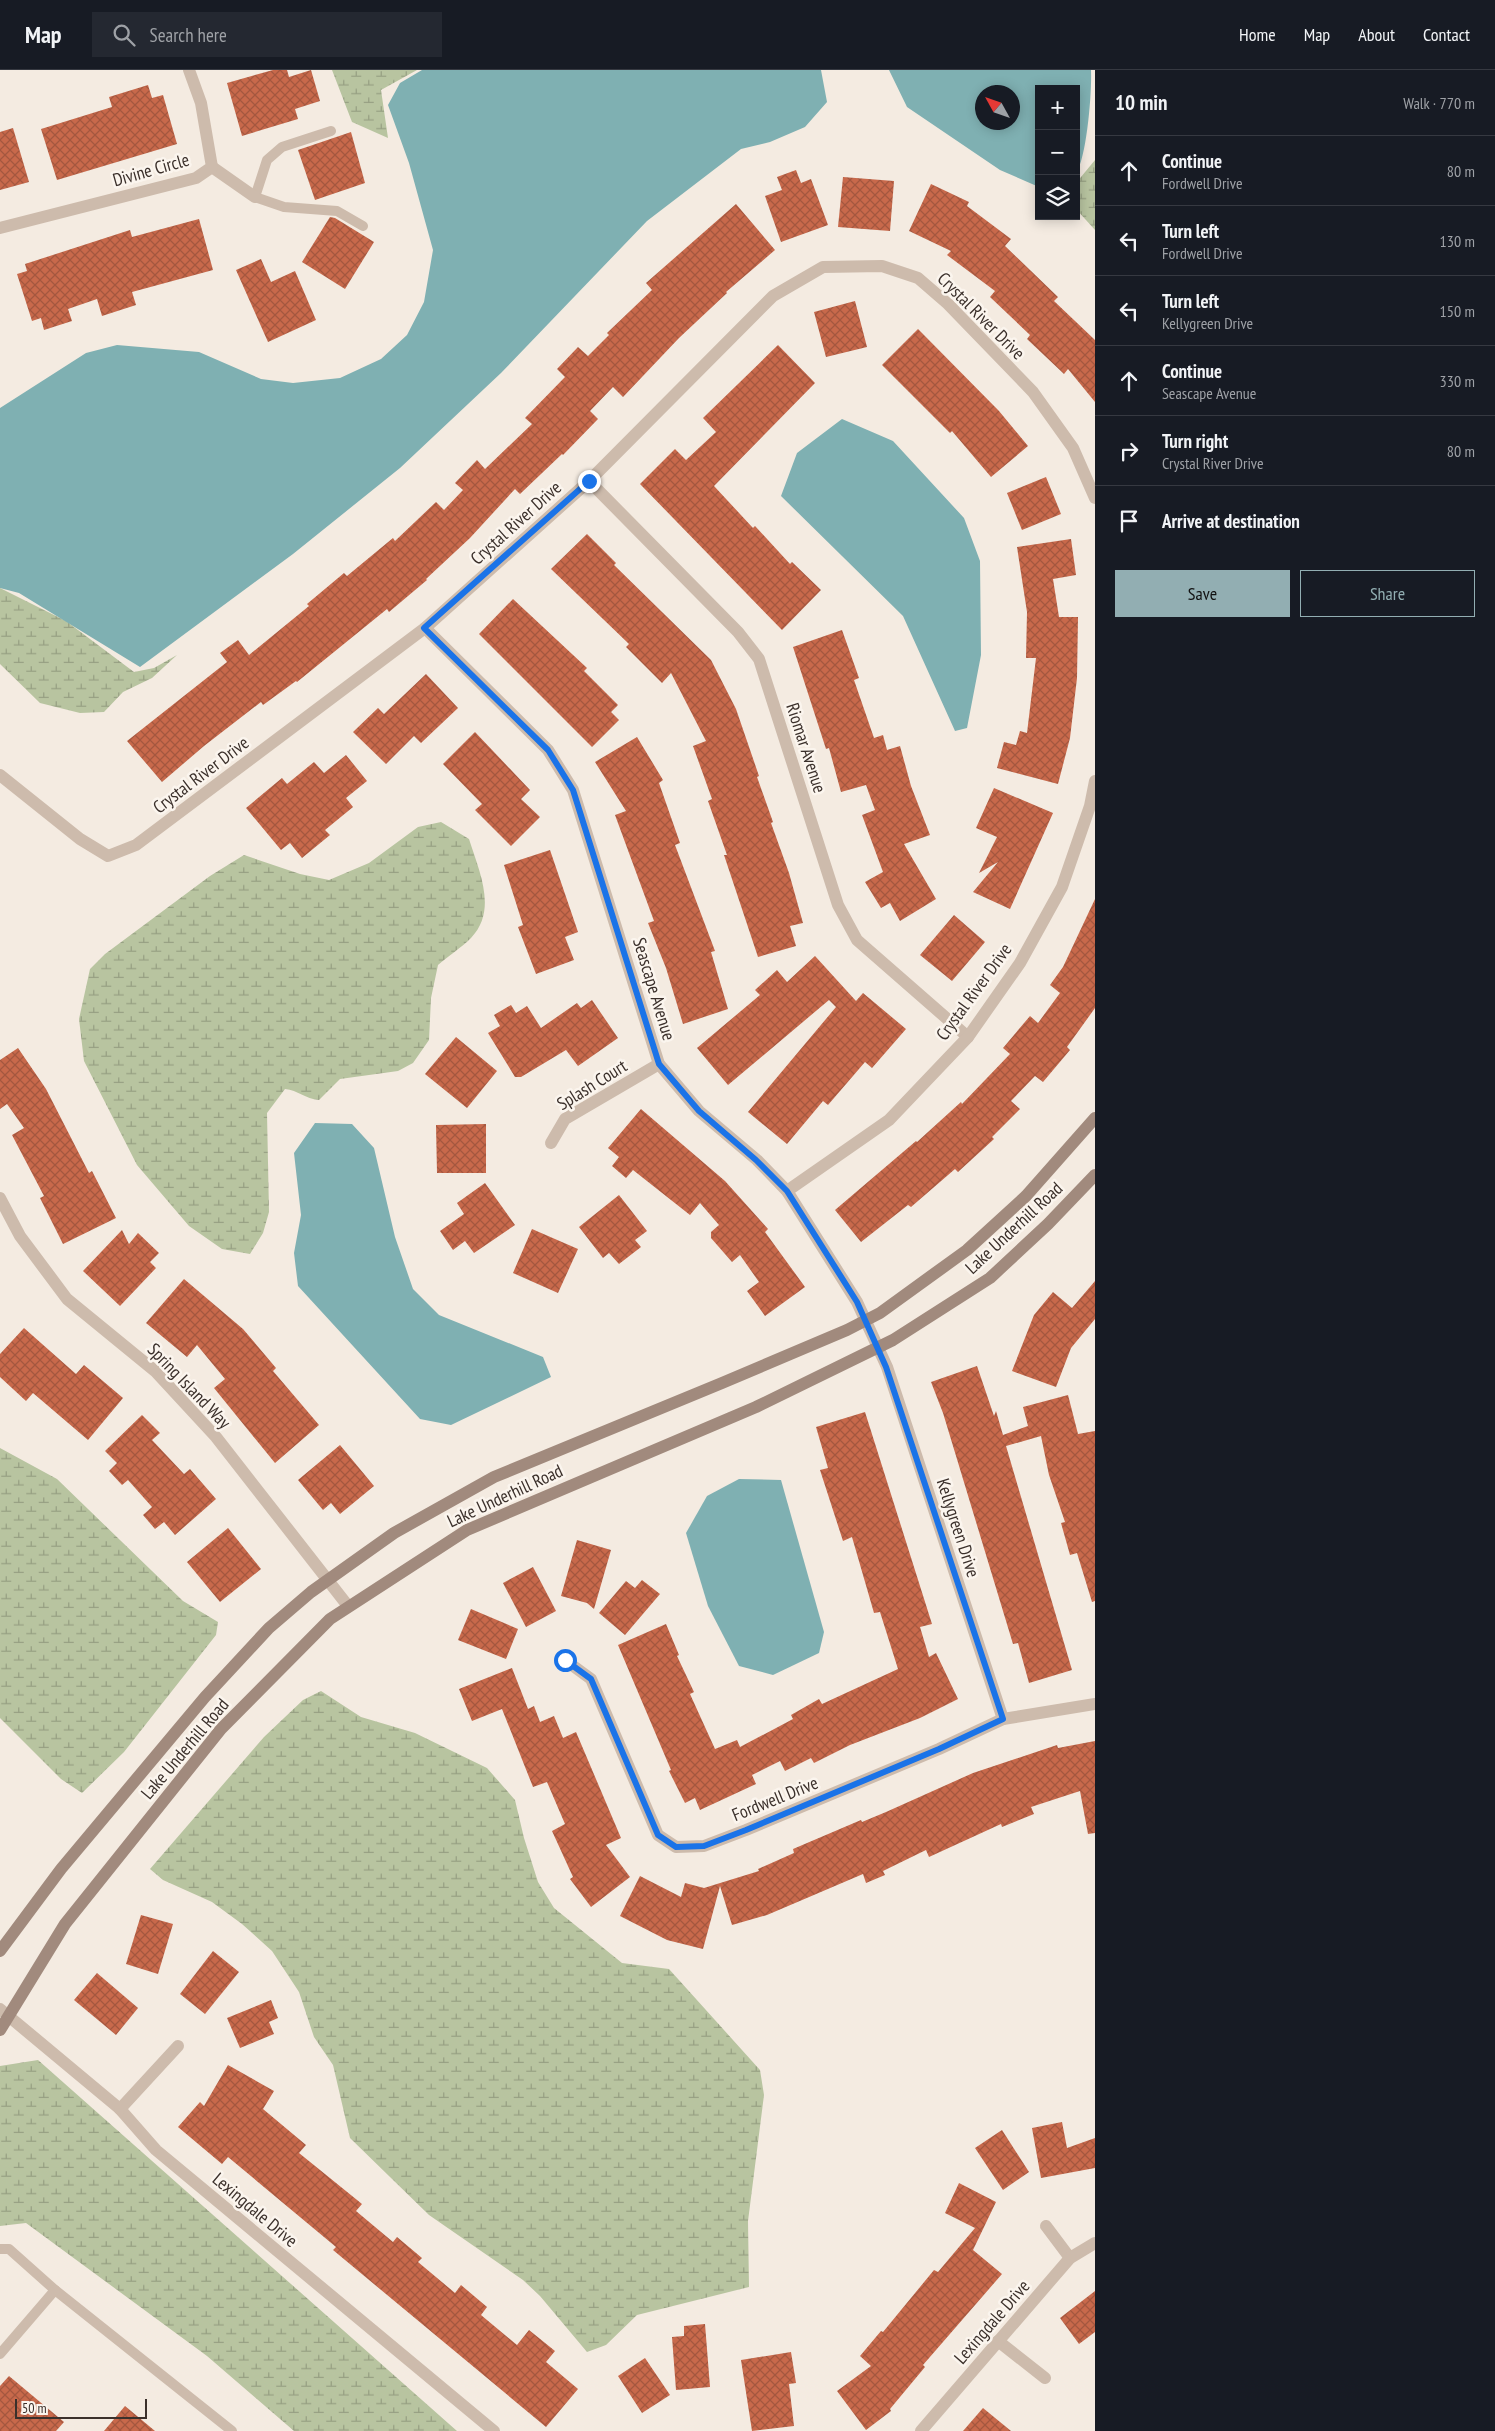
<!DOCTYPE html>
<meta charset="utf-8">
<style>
:root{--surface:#171b24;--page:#242831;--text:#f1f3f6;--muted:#9ea1a6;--line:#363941;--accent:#92aeb2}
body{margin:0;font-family:"PT Sans Narrow",sans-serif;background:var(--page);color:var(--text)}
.controls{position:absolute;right:15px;top:15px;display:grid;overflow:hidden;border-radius:0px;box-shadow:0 2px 12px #0003}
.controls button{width:45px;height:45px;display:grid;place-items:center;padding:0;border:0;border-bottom:1px solid var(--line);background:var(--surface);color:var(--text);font:25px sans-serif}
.compass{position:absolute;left:975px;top:15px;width:45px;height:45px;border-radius:50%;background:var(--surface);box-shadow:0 2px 12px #0003;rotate:310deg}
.scale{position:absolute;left:15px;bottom:12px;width:132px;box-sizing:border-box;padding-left:5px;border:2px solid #3b302b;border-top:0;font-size:14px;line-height:18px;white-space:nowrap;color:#3b302b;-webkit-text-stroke:4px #fbf5ee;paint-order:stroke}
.stop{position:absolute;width:15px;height:15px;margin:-11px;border:4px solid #1a73e8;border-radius:50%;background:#fff}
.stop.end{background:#1a73e8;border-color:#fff;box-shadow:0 1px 5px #0008}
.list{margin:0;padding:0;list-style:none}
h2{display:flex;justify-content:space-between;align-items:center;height:65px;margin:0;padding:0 20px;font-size:21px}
h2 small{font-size:16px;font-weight:400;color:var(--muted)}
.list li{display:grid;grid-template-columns:32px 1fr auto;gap:15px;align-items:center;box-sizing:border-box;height:70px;padding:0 20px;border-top:1px solid var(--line)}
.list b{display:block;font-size:19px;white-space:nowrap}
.list p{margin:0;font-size:16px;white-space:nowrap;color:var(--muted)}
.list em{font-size:16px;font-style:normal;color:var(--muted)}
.actions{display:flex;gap:10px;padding:15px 20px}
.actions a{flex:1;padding:11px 0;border:1px solid var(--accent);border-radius:0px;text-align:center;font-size:18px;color:var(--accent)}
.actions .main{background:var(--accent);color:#111}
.icon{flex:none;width:28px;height:28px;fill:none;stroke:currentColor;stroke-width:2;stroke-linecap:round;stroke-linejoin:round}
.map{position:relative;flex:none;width:1095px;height:2361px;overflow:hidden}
header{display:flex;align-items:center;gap:30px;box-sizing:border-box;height:70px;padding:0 25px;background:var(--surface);border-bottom:1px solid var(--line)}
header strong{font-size:24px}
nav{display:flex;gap:28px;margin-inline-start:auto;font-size:18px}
.search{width:350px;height:45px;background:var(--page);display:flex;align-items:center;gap:12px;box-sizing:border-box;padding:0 18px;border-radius:0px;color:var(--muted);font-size:19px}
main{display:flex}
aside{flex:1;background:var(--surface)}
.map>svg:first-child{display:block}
.wetland{fill:url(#wetland-marsh)}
.water{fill:#7fb0b2;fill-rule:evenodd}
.building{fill:url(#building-cross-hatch)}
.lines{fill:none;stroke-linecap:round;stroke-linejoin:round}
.lane{stroke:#cdbbac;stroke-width:10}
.street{stroke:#cdbbac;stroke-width:12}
.secondary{stroke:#a18a7d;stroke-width:12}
.route{stroke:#1a73e8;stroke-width:6}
.labels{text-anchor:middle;stroke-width:5;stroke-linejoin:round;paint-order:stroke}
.street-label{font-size:18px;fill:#3b302b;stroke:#fbf5ee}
</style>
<header>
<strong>Map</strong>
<div class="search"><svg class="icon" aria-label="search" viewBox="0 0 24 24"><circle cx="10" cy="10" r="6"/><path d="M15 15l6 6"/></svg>Search here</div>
<nav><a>Home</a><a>Map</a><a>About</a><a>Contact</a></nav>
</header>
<main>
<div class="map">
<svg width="1095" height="2361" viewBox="0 0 1095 2361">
<defs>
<pattern id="wetland-marsh" width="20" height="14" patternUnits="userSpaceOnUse" patternTransform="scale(1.25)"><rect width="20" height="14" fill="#b8c4a0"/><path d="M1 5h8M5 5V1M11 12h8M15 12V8" fill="none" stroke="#97a083"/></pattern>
<pattern id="building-cross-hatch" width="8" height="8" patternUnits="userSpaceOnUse" patternTransform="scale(1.25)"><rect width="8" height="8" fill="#c8694b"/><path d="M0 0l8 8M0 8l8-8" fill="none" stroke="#a4573f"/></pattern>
</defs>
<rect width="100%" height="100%" fill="#f4ebe1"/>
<!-- wetland -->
<g class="wetland">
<path d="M332,0H417L381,20L388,68L352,52Z"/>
<path d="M1095,90V160L1076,139V113Z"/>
<path d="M0,518L66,551L134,602L154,598L177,585L152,608L123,622L104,642L80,643L40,633L0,594Z"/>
<path d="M441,752L469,769C479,801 498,840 471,868C461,878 448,886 438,895L431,928L429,970L413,993L398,1001L340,1009L319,1030C305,1029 298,1020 285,1019L267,1043L269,1142L263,1163L250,1184L222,1179L189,1156L137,1095L84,991L79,949L90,899L105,884L210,806L244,785L300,804L329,810L369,793L418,757Z"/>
<path d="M0,1378L57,1409L183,1531L218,1552L216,1565L124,1682L82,1723L61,1709L0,1648Z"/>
<path d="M321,1621L361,1647L415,1663L487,1698L515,1730L524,1768L538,1812L554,1838L622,1893L669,1899L760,2000L764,2025L748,2151L749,2217L637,2245L606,2275L587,2282L540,2226L523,2210L429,2145L350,2068L333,1995L314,1967L299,1922L272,1881L242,1854L212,1832L163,1810L150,1799L264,1667L303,1630Z"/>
<path d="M38,1990L457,2361H294L207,2286L26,2153L0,2156V1996Z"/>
</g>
<!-- water -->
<g class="water">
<path d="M422,0H821L827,32L805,57L770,72L741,79L647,151L501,303L400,398L293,484L140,597L19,523L0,518V338L86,283L117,275L199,282L261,309L293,313L340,308L381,289L407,265L424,232L433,180L409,93L388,35L400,13Z"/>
<path d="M889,0H1091C1092,22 1087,86 1076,104V19H1039V117L1000,100L907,37ZM1012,22V52H982V22Z"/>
<path d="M842,349L893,371L964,448L980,491L981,585L967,658L955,661L903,546L781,426L797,383Z"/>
<path d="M315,1053L352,1054L374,1078L395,1167L413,1219L439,1245L543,1287L551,1307L451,1355L420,1349L298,1216L294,1183L301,1145L294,1083Z"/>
<path d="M739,1409L781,1410L824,1562L819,1583L773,1605L739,1596L708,1536L686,1463L707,1426Z"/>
</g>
<!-- building -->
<g class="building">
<path d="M273,0H287L289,7L311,0L320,31L295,39L298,49L242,66L227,13Z"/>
<path d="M148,15L152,28L163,25L177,74L57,110L41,59L112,37L109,27Z"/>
<path d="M13,58L29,112L0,120V62Z"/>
<path d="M351,62L365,113L315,130L298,80Z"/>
<path d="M796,100L801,113L811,109L828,155L781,172L765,126L782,120L777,107Z"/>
<path d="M843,107L894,111L890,161L838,157Z"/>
<path d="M931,114L969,132L967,136L1011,169L1005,176L1058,227L1054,231L1095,270V332L1068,299L1064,304L1027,269L1030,265L990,227L995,221L947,185L951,181L909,161Z"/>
<path d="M736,134L775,180L726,222L727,223L679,268L623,327L613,317L590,341L598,349L563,385L562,384L520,424L515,419L470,468L426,509L427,510L389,542L387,539L297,612L296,611L263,635L261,632L204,676L162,712L127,671L227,592L220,583L238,570L249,585L309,536L307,534L344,503L347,506L393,468L395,471L436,432L444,440L463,420L455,413L477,390L485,399L532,354L525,348L565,307L557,299L578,277L588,286L609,265L607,263L652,220L646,213Z"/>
<path d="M330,147L335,148L374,172L345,219L302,192Z"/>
<path d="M199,149L213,200L132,222L136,235L102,246L97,229L68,239L72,251L44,260L41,248L32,251L17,204L27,201L25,194L130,160L132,167Z"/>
<path d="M261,189L271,212L295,201L316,250L268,272L236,200Z"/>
<path d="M855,231L867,277L826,287L814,242Z"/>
<path d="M918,259L999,341L1028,376L991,407L952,361L950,363L882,295Z"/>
<path d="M778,275L815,313L714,416L753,458L755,456L790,494L792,492L821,520L782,560L640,414L675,379L686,390L716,362L703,348Z"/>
<path d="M1046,407L1061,444L1022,460L1007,423Z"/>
<path d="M587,464L616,493L614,495L711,590L736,639L759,706L757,707L773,752L771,753L789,803L803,853L790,856L796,876L758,887L724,785H727L708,731L712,729L693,676L706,671L671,603L662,613L626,577L629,574L551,499Z"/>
<path d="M1071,469L1076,505L1053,509L1059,547H1078L1077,608L1070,668L1058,714L997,698L1004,672L1016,675L1020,661L1027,663L1036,588H1026L1027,542L1017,477Z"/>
<path d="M513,529L587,598L584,601L618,635L611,642L619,650L592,677L479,564Z"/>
<path d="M842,560L859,608L854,610L874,668L883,665L887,680L900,676L911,716L930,765L904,774L936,829L900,851L890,833L881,838L865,812L883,802L862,745L875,740L866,715L841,722L829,678L826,679L793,577Z"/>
<path d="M426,604L458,638L421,673L414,666L386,694L353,662L378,638L384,644Z"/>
<path d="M475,662L530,720L521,729L540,747L511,776L475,740L482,734L443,694Z"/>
<path d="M637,667L663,710L659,713L680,773L675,775L715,881L711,882L728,939L683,954L666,898L648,853L654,851L615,745L626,741L595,692Z"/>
<path d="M346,685L367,711L346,728L353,737L325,760L330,765L302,788L290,773L281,780L246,738L282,708L287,714L314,692L324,703Z"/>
<path d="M994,718L1053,743L1010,839L973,822L998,792L979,803L997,767L976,758Z"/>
<path d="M550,780L578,862L565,867L574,890L536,904L518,857L523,855L504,795Z"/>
<path d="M1095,829V938L1067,977L1070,980L1043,1012L1035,1006L1011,1031L1020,1039L992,1067L994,1069L958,1102L955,1099L911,1137L908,1135L861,1172L835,1140L916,1071L917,1072L961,1032L962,1034L1010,984L1003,978L1030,946L1038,953L1060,923L1050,915L1063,897Z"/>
<path d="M954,845L985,872L952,911L920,885Z"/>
<path d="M815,886L856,931L863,923L906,959L872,998L865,992L828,1035L823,1031L787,1074L748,1042L836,937L829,930L728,1015L697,978L760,925L755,920L777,900L787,912Z"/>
<path d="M592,930L618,968L578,996L566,980L521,1007H515L488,963L500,956L494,945L511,935L516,943L527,936L541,958L577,933L581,938Z"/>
<path d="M456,967L497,1001L467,1038L425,1004Z"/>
<path d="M18,978L46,1019L89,1103L92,1101L116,1148L63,1174L40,1128L44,1126L12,1065L24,1058L7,1034L0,1039V990Z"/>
<path d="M641,1039L725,1111L768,1159L765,1162L805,1217L765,1246L747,1221L759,1212L740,1185L732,1192L711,1168V1162L719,1155L700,1133L690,1145L633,1100L626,1108L612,1096L619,1087L608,1078Z"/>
<path d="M486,1054V1103H437L436,1055Z"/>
<path d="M485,1113L515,1155L474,1183L465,1171L453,1180L440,1161L464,1144L457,1133Z"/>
<path d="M619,1125L647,1161L635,1170L641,1177L619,1194L609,1183L603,1188L579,1157Z"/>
<path d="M532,1159L578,1179L558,1223L513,1203Z"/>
<path d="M122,1160L129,1174L138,1163L159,1183L150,1192L156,1198L120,1236L83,1201Z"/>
<path d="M184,1209L243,1259L276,1298L273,1301L319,1355L275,1393L214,1318L225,1309L197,1275L187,1287L146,1253Z"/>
<path d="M1095,1211V1249L1071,1278L1056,1317L1012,1301L1034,1245L1053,1222L1072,1238Z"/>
<path d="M24,1258L76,1304L84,1295L123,1328L88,1370L33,1323L26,1331L0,1307V1284Z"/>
<path d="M977,1296L994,1346L996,1341L1003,1365L1028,1356L1023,1337L1068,1325L1078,1364L1095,1361V1531L1092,1532L1077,1483L1070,1485L1061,1453L1065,1452L1049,1405L1041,1366L1006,1376L1072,1600L1029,1613L1018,1573L1013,1574L943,1343L931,1312Z"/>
<path d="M865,1342L932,1554L920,1557L929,1587L936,1583L958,1629L920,1648L850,1675L814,1693L811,1688L785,1701L780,1691L752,1705L756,1714L700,1740L695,1728L685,1733L669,1701L671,1700L618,1575L666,1554L679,1585L677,1586L694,1622L690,1624L715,1679L737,1670L740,1677L793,1649L791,1645L819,1629L822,1634L898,1599L880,1542L874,1543L852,1467L843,1471L820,1400L828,1398L816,1357Z"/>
<path d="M142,1345L160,1363L152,1370L184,1404L190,1399L216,1429L175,1465L164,1452L155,1459L143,1445L152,1437L128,1410L122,1415L109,1401L117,1393L105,1381Z"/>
<path d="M340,1375L374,1416L340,1444L331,1433L323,1440L298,1410Z"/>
<path d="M228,1458L261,1499L220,1532L187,1492Z"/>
<path d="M577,1470L611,1480L594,1539L587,1533L561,1526Z"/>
<path d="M533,1497L556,1541L526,1557L503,1513Z"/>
<path d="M642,1510L660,1524L625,1565L599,1543L626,1511L635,1518Z"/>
<path d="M471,1539L518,1559L506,1589L458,1570Z"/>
<path d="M512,1598L528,1639L534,1636L540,1652L554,1646L563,1668L576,1662L621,1768L606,1775L630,1807L591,1837L570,1809L573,1807L552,1761L565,1754L547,1712L533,1717L502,1639L472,1651L459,1619Z"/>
<path d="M1095,1671V1763L1088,1764L1080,1721L1031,1737L1034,1744L1002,1757L1001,1754L929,1787L926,1780L883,1801L885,1805L866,1813L863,1804L767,1845L732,1855L720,1816L703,1879L667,1870L620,1846L640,1806L681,1827L685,1813L704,1818L759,1801L758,1799L794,1783L793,1779L861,1750L862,1752L886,1742L973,1703L1057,1675L1058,1678Z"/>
<path d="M141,1845L173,1854L158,1904L126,1894Z"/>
<path d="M213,1881L239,1902L205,1944L180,1924Z"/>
<path d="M97,1903L138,1938L116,1965L74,1930Z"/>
<path d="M271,1930L278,1948L269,1952L274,1964L240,1978L227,1948Z"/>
<path d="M228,1995L274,2021L263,2039L306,2075L299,2083L362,2134L356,2141L393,2172L397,2167L422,2188L418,2192L455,2223L461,2215L487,2237L481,2245L517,2275L529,2260L555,2281L546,2292L578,2319L546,2357L333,2180L336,2177L228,2087L222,2094L178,2057L200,2032L204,2036Z"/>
<path d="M1062,2052L1067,2078L1095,2068V2098L1041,2108L1032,2058Z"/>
<path d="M1002,2060L1029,2102L1003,2120L975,2078Z"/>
<path d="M959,2113L996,2132L973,2180L1002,2204L923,2295L925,2297L890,2339L891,2341L866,2360L837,2321L871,2296L860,2286L881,2261L883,2262L934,2200L938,2202L975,2158L945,2143Z"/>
<path d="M1095,2221V2262L1079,2274L1060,2248Z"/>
<path d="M705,2254L710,2317L676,2320L672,2267L684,2266V2256Z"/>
<path d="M791,2282L796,2313L789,2314L794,2356L752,2361L741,2290Z"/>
<path d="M645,2288L670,2325L642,2343L618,2306Z"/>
<path d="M9,2306L64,2352L56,2361H0V2316Z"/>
<path d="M125,2336L155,2361H104Z"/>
<path d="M983,2338L1011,2361H963Z"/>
</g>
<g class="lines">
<!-- lane -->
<g class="lane">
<path d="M331,61L282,77L267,90L255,127L284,137L337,141L363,156"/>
<path d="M0,2179H9L55,2220L232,2361"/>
<path d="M0,2284L55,2220"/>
</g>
<!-- street -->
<g class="street">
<path d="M212,97L255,127"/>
<path d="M0,158L196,108L212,97L201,33L189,0"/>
<path d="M589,411L738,562L759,589L838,835L857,870L968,967"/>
<path d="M425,558L548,680L573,720L659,994L699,1041L757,1090L787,1121L857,1232L887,1297L1003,1649"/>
<path d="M0,705L80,769L108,786L136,775L425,558L589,411L773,226L823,197L882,196L918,208L948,234L1033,322L1073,378L1095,428"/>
<path d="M551,1073L565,1049L659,994"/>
<path d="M787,1121L889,1050L968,967L1020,893L1062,817L1090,736L1095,711"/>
<path d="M0,1128L20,1166L67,1229L155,1301L216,1367L348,1536"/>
<path d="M565,1590L591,1609L658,1765L676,1777L704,1776L746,1760L939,1679L1003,1649L1095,1634"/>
<path d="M0,1939L120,2039L156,2080L494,2361"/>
<path d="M120,2039L178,1976"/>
<path d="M1046,2156L1070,2188"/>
<path d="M998,2271L1045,2308"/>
<path d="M921,2361L1070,2188L1095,2173"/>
</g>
<!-- secondary -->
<g class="secondary">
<path d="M0,1881L61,1799L205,1627L269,1558L311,1522L394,1463L494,1407L722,1313L847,1260L880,1243L967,1180L1026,1126L1095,1048"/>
<path d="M0,1960L65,1854L221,1659L330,1549L467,1460L756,1337L893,1270L990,1208L1048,1154L1095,1105"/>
</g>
</g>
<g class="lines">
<!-- route -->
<path class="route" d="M565,1590L591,1609L658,1765L676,1777L704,1776L746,1760L939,1679L1003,1649L886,1297L857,1232L787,1121L756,1090L699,1041L659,994L573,720L548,680L424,558L589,411"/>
</g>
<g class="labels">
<!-- street labels -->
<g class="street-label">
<text transform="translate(151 100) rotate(-16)" y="6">Divine Circle</text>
<text transform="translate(981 246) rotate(45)" y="6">Crystal River Drive</text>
<text transform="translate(516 453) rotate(-42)" y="6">Crystal River Drive</text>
<text transform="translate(806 678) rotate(72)" y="6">Riomar Avenue</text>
<text transform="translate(201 705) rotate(-37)" y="6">Crystal River Drive</text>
<text transform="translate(654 919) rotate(73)" y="6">Seascape Avenue</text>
<text transform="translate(974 922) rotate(-54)" y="6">Crystal River Drive</text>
<text transform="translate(592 1015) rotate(-32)" y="6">Splash Court</text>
<text transform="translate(1014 1158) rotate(-43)" y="6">Lake Underhill Road</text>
<text transform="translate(189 1316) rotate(46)" y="6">Spring Island Way</text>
<text transform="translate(505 1426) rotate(-25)" y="6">Lake Underhill Road</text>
<text transform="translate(958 1458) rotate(72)" y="6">Kellygreen Drive</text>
<text transform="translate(185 1679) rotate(-50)" y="6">Lake Underhill Road</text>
<text transform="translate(775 1729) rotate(-22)" y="6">Fordwell Drive</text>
<text transform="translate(255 2140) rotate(40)" y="6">Lexingdale Drive</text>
<text transform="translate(992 2252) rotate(-49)" y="6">Lexingdale Drive</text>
</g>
</g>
</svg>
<div class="controls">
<button>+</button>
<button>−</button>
<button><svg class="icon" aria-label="layers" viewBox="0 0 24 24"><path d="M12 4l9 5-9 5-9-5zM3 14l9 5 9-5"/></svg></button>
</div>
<svg class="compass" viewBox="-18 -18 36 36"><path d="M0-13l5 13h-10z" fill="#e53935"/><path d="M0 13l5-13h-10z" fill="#9ea1a6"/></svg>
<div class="scale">50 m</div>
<div class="stop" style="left:565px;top:1590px"></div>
<div class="stop end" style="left:589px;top:411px"></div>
</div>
<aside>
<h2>10 min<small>Walk · 770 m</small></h2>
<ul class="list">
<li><svg class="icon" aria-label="ahead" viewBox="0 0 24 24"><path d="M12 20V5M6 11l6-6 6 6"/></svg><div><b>Continue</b><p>Fordwell Drive</p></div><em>80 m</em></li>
<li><svg class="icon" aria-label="left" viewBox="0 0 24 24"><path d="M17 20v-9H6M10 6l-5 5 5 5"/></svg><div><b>Turn left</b><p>Fordwell Drive</p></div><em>130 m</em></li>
<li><svg class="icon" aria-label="left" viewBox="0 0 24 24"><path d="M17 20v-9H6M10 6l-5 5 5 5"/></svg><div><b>Turn left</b><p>Kellygreen Drive</p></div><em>150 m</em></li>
<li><svg class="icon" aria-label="ahead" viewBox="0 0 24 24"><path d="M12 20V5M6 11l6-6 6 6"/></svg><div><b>Continue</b><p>Seascape Avenue</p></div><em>330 m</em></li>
<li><svg class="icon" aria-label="right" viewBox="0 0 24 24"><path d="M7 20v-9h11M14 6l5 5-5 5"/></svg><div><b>Turn right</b><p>Crystal River Drive</p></div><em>80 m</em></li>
<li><svg class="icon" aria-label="arrive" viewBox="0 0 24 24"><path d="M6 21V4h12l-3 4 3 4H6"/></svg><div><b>Arrive at destination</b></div></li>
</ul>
<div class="actions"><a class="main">Save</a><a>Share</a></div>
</aside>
</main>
